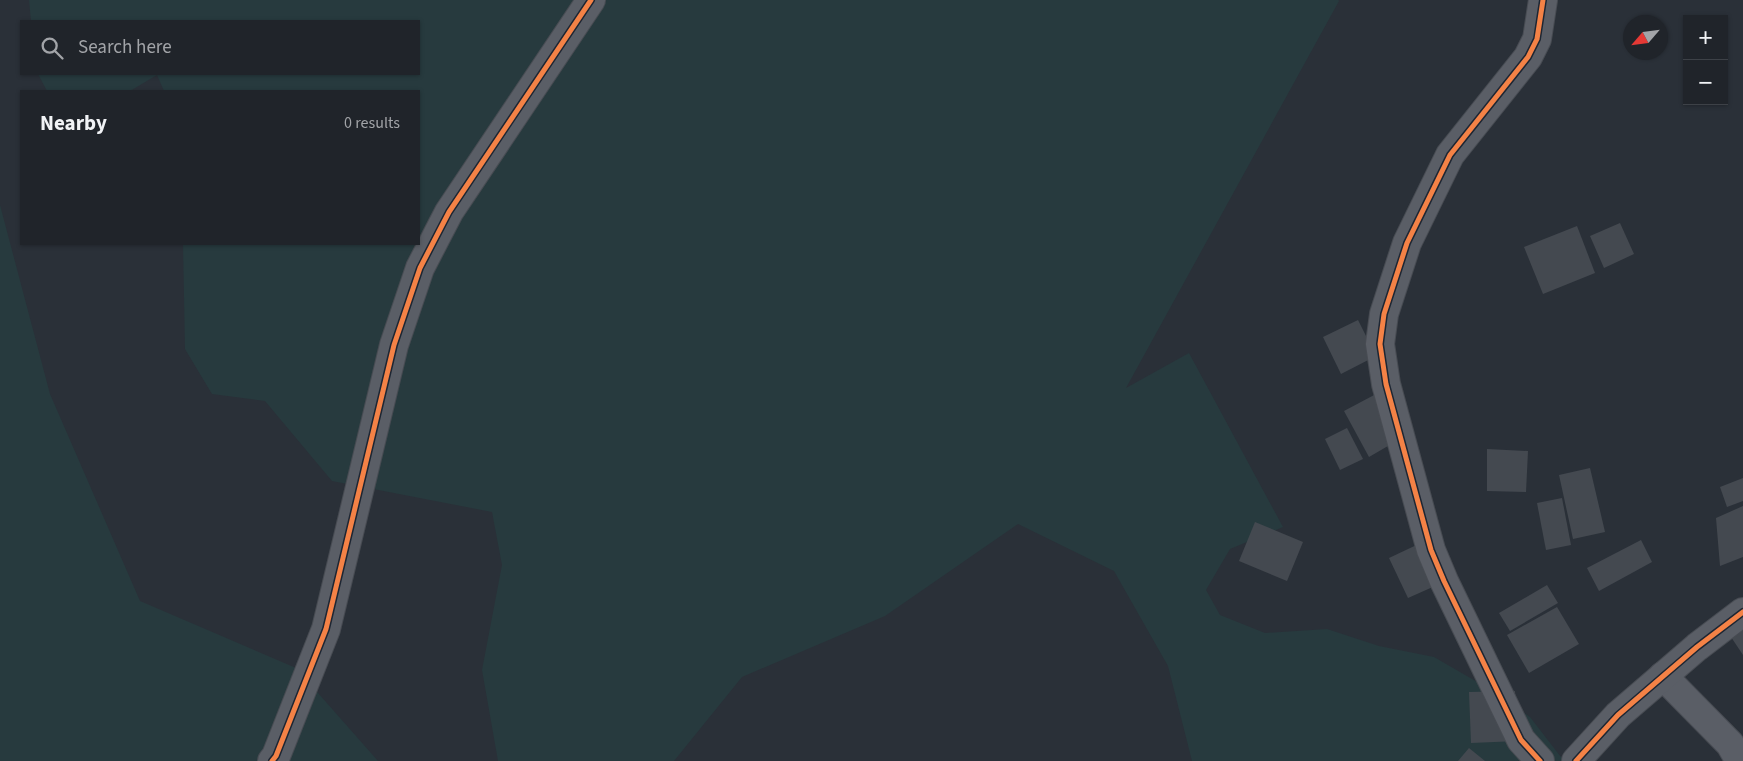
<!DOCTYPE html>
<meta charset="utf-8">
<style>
:root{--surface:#20242a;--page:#282c32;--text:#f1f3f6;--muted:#a2a4a8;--line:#3d4147}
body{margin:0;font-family:"Source Sans 3",sans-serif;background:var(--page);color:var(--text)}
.controls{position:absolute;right:15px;top:15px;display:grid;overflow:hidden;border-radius:0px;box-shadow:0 1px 4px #0004}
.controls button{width:45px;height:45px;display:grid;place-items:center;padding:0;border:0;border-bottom:1px solid var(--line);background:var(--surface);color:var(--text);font:25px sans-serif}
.compass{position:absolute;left:1623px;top:15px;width:45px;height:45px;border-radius:50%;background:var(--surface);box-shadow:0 1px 4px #0004;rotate:242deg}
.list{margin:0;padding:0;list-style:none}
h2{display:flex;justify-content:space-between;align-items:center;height:65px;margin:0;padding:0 20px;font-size:21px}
h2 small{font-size:16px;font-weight:400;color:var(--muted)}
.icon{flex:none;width:28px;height:28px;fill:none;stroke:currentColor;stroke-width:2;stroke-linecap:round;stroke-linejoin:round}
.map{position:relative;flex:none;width:1743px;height:761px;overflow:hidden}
.search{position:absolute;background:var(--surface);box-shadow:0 1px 4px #0004;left:20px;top:20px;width:400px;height:55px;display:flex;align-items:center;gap:12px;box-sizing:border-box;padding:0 18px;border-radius:0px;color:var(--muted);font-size:19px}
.panel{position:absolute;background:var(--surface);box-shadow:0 1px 4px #0004;left:20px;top:90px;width:400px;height:155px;border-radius:0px}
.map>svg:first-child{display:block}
.green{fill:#273a3e}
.building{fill:#444950}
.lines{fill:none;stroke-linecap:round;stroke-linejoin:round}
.minor-casing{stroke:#484c53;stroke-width:30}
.minor{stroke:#5a5e66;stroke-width:28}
.cycleway-casing{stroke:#1d2633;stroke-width:8}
.cycleway{stroke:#f48246;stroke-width:5}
</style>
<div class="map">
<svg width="1743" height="761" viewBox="0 0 1743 761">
<rect width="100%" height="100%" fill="#2a3038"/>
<!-- green -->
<g class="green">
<path d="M29,0H1338L1339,1L1126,388L1189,353L1283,527L1230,549L1206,590L1220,615L1265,633L1327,629L1379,646L1434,657L1491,690L1530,717L1564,761H1192L1168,666L1114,571L1018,524L885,616L742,677L674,761H498L482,670L502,565L492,512L332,481L265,401L212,394L185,349L183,244H419V91H164L157,75L130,91H47L38,74H419V21H31Z"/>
<path d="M0,205L50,394L140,601L296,668L378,761H0Z"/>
</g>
<!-- building -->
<g class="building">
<path d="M1620,223L1634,254L1604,268L1590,236Z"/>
<path d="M1577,226L1595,273L1543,294L1524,247Z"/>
<path d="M1358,320L1376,356L1341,374L1323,337Z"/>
<path d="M1376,394L1400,439L1369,457L1344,411Z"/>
<path d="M1347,428L1363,459L1340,470L1325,439Z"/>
<path d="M1487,449L1528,451L1526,492L1487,491Z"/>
<path d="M1590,468L1605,532L1573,539L1559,475Z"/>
<path d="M1743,478V501L1727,507L1720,487Z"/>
<path d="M1562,498L1571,545L1546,550L1537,503Z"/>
<path d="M1743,506V557L1720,566L1716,518Z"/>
<path d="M1255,522L1303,542L1287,581L1239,561Z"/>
<path d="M1641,540L1652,562L1599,591L1587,568Z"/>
<path d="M1425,541L1444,582L1408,598L1389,558Z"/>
<path d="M1547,585L1558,603L1510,631L1499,613Z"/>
<path d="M1557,607L1579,644L1529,673L1507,635Z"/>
<path d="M1743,624V655L1729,634Z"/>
<path d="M1515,691L1518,741L1471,743L1469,692Z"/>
<path d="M1469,748L1485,761H1458Z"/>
</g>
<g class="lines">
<defs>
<g id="minor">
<path d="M1663,676L1730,744L1740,761"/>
<path d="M272,761L276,756L326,629L394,345L420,268L449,212L591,0"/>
<path d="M1540,761L1521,740L1444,581L1431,550L1386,384L1380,344L1384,314L1407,243L1450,155L1528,57L1537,39L1543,0"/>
<path d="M1576,761L1618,715L1697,647L1743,612"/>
</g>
</defs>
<!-- minor casing -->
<use href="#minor" class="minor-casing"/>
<!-- minor -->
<use href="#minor" class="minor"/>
<defs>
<g id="cycleway">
<path d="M272,761L276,756L326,629L394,345L420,268L449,212L591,0"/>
<path d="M1540,761L1521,740L1444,581L1431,550L1386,384L1380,344L1384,314L1407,243L1450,155L1528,57L1537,39L1543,0"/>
<path d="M1576,761L1618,715L1697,647L1743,612"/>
</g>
</defs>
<!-- cycleway casing -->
<use href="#cycleway" class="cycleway-casing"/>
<!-- cycleway -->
<use href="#cycleway" class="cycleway"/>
</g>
</svg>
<div class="controls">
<button>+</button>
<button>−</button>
</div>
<svg class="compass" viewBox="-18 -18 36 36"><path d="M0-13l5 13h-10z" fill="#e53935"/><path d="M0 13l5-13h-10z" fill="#a2a4a8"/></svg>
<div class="search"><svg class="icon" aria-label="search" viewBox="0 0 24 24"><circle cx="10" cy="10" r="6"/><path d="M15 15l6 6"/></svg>Search here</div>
<section class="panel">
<h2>Nearby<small>0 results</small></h2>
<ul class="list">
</ul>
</section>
</div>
